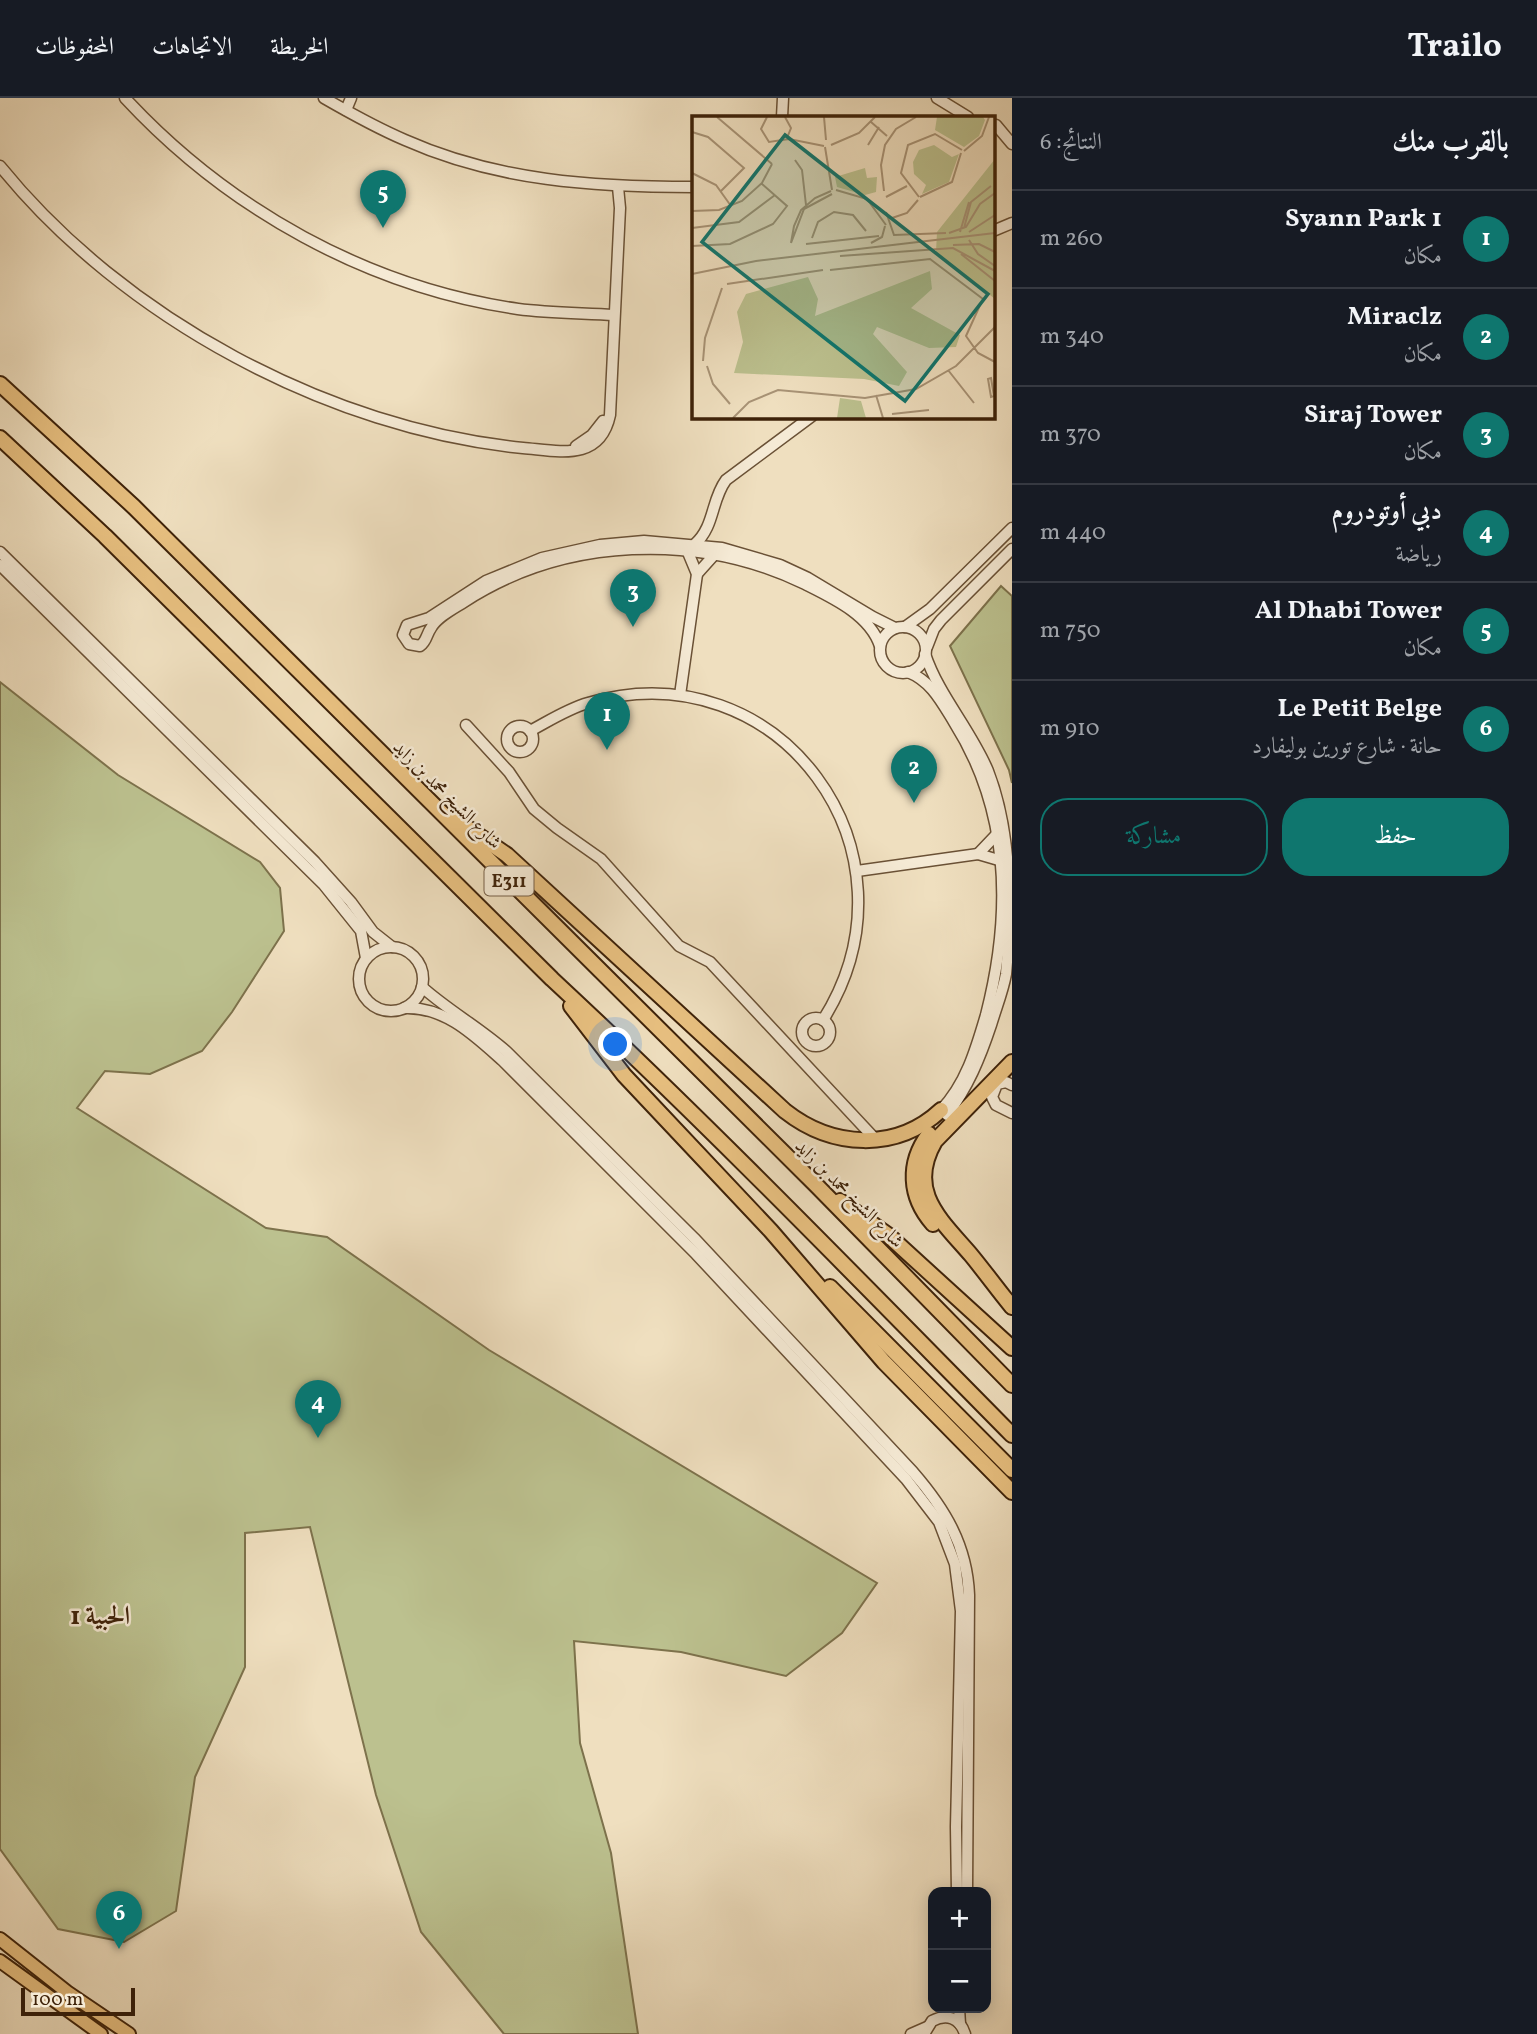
<!DOCTYPE html>
<html lang="ar">
<meta charset="utf-8">
<style>
:root{--surface:#171b24;--page:#242831;--text:#f1f3f6;--muted:#9ea1a6;--line:#363941;--accent:#0f766e}
body{margin:0;font-family:Vollkorn,Amiri,serif;background:var(--page);color:var(--text);direction:rtl}
.controls{position:absolute;right:21px;bottom:21px;display:grid;overflow:hidden;border-radius:14px;box-shadow:0 4px 18px #0003}
.controls button{width:63px;height:63px;display:grid;place-items:center;padding:0;border:0;border-bottom:2px solid var(--line);background:var(--surface);color:var(--text);font:35px sans-serif}
.scale{position:absolute;left:21px;bottom:18px;width:114px;box-sizing:border-box;padding-left:7px;border:4px solid #3e2209;border-top:0;font-size:19px;line-height:24px;white-space:nowrap;color:#3e2209;-webkit-text-stroke:5px #f5ead5;paint-order:stroke}
.you{position:absolute;left:616px;top:947px;width:24px;height:24px;margin:-18px;border:5px solid #fff;border-radius:50%;background:#1a73e8;box-shadow:0 0 0 10px #1a73e833}
.badge{display:grid;place-items:center;width:46px;height:46px;border-radius:50%;background:var(--accent);color:#fff;font-size:23px;font-weight:700}
.pin{position:absolute;translate:-50% -58px;filter:drop-shadow(0 2px 4px #0008)}
.pin::after{content:'';position:absolute;top:37px;width:24px;height:21px;background:inherit;clip-path:polygon(0 0,100% 0,50% 100%)}
.list{margin:0;padding:0;list-style:none}
h2{display:flex;justify-content:space-between;align-items:center;height:91px;margin:0;padding:0 28px;font-size:30px}
h2 small{font-size:23px;font-weight:400;color:var(--muted)}
.list li{display:grid;grid-template-columns:46px 1fr auto;gap:21px;align-items:center;box-sizing:border-box;height:98px;padding:0 28px;border-top:2px solid var(--line)}
.list b{display:block;font-size:26px;white-space:nowrap}
.list p{margin:0;font-size:23px;white-space:nowrap;color:var(--muted)}
.list em{font-size:23px;font-style:normal;color:var(--muted)}
.actions{display:flex;gap:14px;padding:21px 28px}
.actions a{flex:1;padding:16px 0;border:2px solid var(--accent);border-radius:28px;text-align:center;font-size:24px;color:var(--accent)}
.actions .main{background:var(--accent);color:#fff}
.map{position:relative;flex:none;width:1012px;height:1936px;overflow:hidden;direction:ltr}
header{display:flex;align-items:center;gap:42px;box-sizing:border-box;height:98px;padding:0 35px;background:var(--surface);border-bottom:2px solid var(--line)}
header strong{font-size:33px}
nav{display:flex;gap:38px;margin-inline-start:auto;font-size:24px}
main{display:flex}
aside{flex:1;background:var(--surface)}
.map>svg:first-child{display:block}
.green{fill:#bcc18f;stroke:#7d724c;stroke-width:2}
.lines{fill:none;stroke-linecap:round;stroke-linejoin:round}
.minor-casing{stroke:#6a5136;stroke-width:13}
.major-casing{stroke:#3e2209;stroke-width:16}
.highway-casing{stroke:#3e2209;stroke-width:18}
.minor{stroke:#f5ead5;stroke-width:10}
.major{stroke:#e8c080;stroke-width:12}
.highway{stroke:#e8c080;stroke-width:14}
.labels{text-anchor:middle;stroke-width:5;stroke-linejoin:round;paint-order:stroke}
.shield{fill:#f5ead5;stroke:#755e46;stroke-width:2}
.shield-label{font-size:18px;font-weight:bold;fill:#3e2209}
.street-label{font-size:19px;fill:#3e2209;stroke:#f5ead5}
.district-label{font-size:26px;font-weight:bold;fill:#3e2209;stroke:#f5ead5}
.inset-road{fill:none;stroke:#a89376;stroke-width:2}
.view{fill:#0f766e;fill-opacity:0.15;stroke:#0f766e;stroke-width:3.5}
.inset-edge{fill:none;stroke:#3e2209;stroke-width:3.5}
</style>
<header>
<strong>Trailo</strong>
<nav><a>الخريطة</a><a>الاتجاهات</a><a>المحفوظات</a></nav>
</header>
<main>
<aside>
<h2>بالقرب منك<small>النتائج: 6</small></h2>
<ul class="list">
<li><span class="badge">1</span><div><b>Syann Park 1</b><p>مكان</p></div><em>260 m</em></li>
<li><span class="badge">2</span><div><b>Miraclz</b><p>مكان</p></div><em>340 m</em></li>
<li><span class="badge">3</span><div><b>Siraj Tower</b><p>مكان</p></div><em>370 m</em></li>
<li><span class="badge">4</span><div><b>دبي أوتودروم</b><p>رياضة</p></div><em>440 m</em></li>
<li><span class="badge">5</span><div><b>Al Dhabi Tower</b><p>مكان</p></div><em>750 m</em></li>
<li><span class="badge">6</span><div><b>Le Petit Belge</b><p>حانة · شارع تورين بوليفارد</p></div><em>910 m</em></li>
</ul>
<div class="actions"><a class="main">حفظ</a><a>مشاركة</a></div>
</aside>
<div class="map">
<svg width="1012" height="1936" viewBox="0 0 1012 1936">
<rect width="100%" height="100%" fill="#efdfbf"/>
<filter id="stains"><feTurbulence type="fractalNoise" baseFrequency=".00286" numOctaves="4"/><feColorMatrix values="0 0 0 0 .2 0 0 0 0 .09 0 0 0 0 .02 0 0 0 .5 -.17"/></filter>
<radialGradient id="worn" r=".72"><stop offset=".6" stop-color="#630" stop-opacity="0"/><stop offset="1" stop-color="#630" stop-opacity=".3"/></radialGradient>
<!-- green -->
<g class="green">
<path d="M1001,488L1012,498V685L1009,672L950,548Z"/>
<path d="M0,584L118,677L260,764L280,790L284,833L232,914L202,953L150,976L105,973L77,1010L266,1130L327,1139L489,1252L877,1485L842,1535L786,1578L681,1554L574,1543L580,1645L611,1755L638,1936H504L421,1834L376,1697L310,1429L245,1435V1569L195,1679L176,1813L124,1844L58,1831L0,1751Z"/>
</g>
<g class="lines">
<defs>
<g id="minor">
<path d="M125,0C228,111 367,189 518,211C549,215 582,215 614,217"/>
<path d="M324,0C350,15 377,30 405,42C497,83 594,89 694,89"/>
<path d="M937,0L968,19"/>
<path d="M346,12L351,0"/>
<path d="M782,19L783,0"/>
<path d="M996,27L1012,46"/>
<path d="M0,68C123,220 329,331 523,350C559,353 600,364 610,317L620,110L618,89"/>
<path d="M993,133L1012,125"/>
<path d="M576,348L592,337L603,323"/>
<path d="M695,446C715,428 711,402 726,382L812,318"/>
<path d="M0,454L315,764L351,804L373,834L392,849"/>
<path d="M0,467L324,787L361,833L366,860"/>
<path d="M697,476L715,456"/>
<path d="M905,529L930,511L1012,430"/>
<circle cx="903" cy="552" r="23"/>
<path d="M880,548C870,517 833,500 805,486C698,434 564,439 464,504C453,511 437,519 431,530C426,537 427,543 420,548L409,546L403,537L407,527L429,520L486,483L542,460L600,447L644,443L722,450L780,467L808,480L873,519L895,530"/>
<path d="M927,549L934,531L941,522L1012,451"/>
<path d="M925,556C939,598 971,632 988,673C1012,735 1012,810 1006,876C1003,893 996,910 991,927C980,960 968,989 947,1017"/>
<path d="M908,574C931,583 941,603 954,624C1011,714 1012,816 986,917C976,951 966,986 941,1012"/>
<path d="M680,597L697,476L687,452"/>
<path d="M466,627L509,674L534,711L557,730L601,761L679,848L710,864L876,1042"/>
<circle cx="520" cy="641" r="13"/>
<path d="M530,633C549,623 567,611 588,605C779,549 929,754 823,922"/>
<path d="M978,756L997,736"/>
<path d="M857,773L978,756L1002,763"/>
<circle cx="391" cy="881" r="32"/>
<path d="M422,889C449,913 480,930 507,954L694,1140L913,1374C945,1411 967,1447 969,1497L967,1794"/>
<path d="M404,910C445,908 475,938 503,963L696,1156L906,1381L939,1424L955,1466L961,1513L956,1729L957,1794"/>
<circle cx="816" cy="934" r="14"/>
<path d="M1012,987L1006,984L997,986L992,999L996,1007L1012,1015"/>
<path d="M959,1910L960,1926"/>
<path d="M911,1936L927,1929"/>
<path d="M924,1936L932,1923C947,1915 960,1920 965,1936"/>
</g>
<g id="major">
<path d="M0,1841L67,1894L129,1936"/>
<path d="M0,1863L101,1936"/>
</g>
<g id="highway">
<path d="M0,286L134,409L817,1088L1012,1287"/>
<path d="M0,340L105,438L552,881C710,1028 860,1183 1012,1337"/>
<path d="M456,722L507,757L785,1013C832,1050 896,1054 941,1012"/>
<path d="M571,908L624,977L771,1133L884,1264L1012,1394"/>
<path d="M1012,964L935,1043C906,1093 940,1121 971,1157C985,1174 998,1192 1012,1209"/>
<path d="M929,1036C907,1065 909,1099 933,1126"/>
<path d="M840,1103L888,1137L1012,1250"/>
<path d="M830,1189L1012,1372"/>
</g>
</defs>
<!-- minor casing -->
<use href="#minor" class="minor-casing"/>
<!-- major casing -->
<use href="#major" class="major-casing"/>
<!-- highway casing -->
<use href="#highway" class="highway-casing"/>
<!-- minor -->
<use href="#minor" class="minor"/>
<!-- major -->
<use href="#major" class="major"/>
<!-- highway -->
<use href="#highway" class="highway"/>
</g>
<g class="labels">
<!-- shield labels -->
<rect class="shield" x="484.5" y="768.5" width="49" height="29" rx="5"/>
<g class="shield-label">
<text x="509" y="789">E311</text>
</g>
<!-- street labels -->
<g class="street-label">
<text transform="translate(448 696) rotate(45)" y="7">شارع الشيخ محمد بن زايد</text>
<text transform="translate(850 1095) rotate(45)" y="7">شارع الشيخ محمد بن زايد</text>
</g>
<!-- district labels -->
<g class="district-label">
<text x="100" y="1526">الحبية 1</text>
</g>
</g>
<!-- overview -->
<g transform="translate(692 18)">
<rect width="303" height="303" fill="#efdfbf"/>
<path d="M303,43V183L244,136L245,116ZM173,52L175,62L185,61L184,76L173,79L145,71L143,61ZM238,155L240,173L219,192L268,219L264,231L237,232L185,211L181,218L215,256L207,270L172,263L42,257L51,226L45,196L54,178L116,161L126,183L123,200ZM148,282L169,285L174,302H145Z" fill="#bcc18f"/>
<path d="M245,1H291L293,4L287,20L272,31L243,14ZM242,29L260,41L267,38L257,66L230,78L234,69L222,58L221,46L227,34Z" fill="#bcc18f"/>
<path class="inset-road" d="M25,1L80,48M75,1L69,13L77,26L97,23L132,30M93,1L99,12L95,22M132,1L134,24M179,6L195,20M0,16L16,21L52,52L29,75M139,29L167,17L183,1M176,29L187,11M133,31L140,74M272,35L290,20L297,1M103,44L110,54L114,89M0,57L24,69L39,90M144,74L175,83L194,109M139,75L123,82L109,94L102,110L99,127L112,93L140,78M192,75L189,49L193,29L204,13L224,1M194,81L215,70M227,81L209,57L216,29L243,18L270,34M228,81L260,66L269,37M0,95L27,94L50,85L70,67L80,48M194,96L202,119L254,117M200,102L215,97L226,84M0,112L47,106L83,79M272,112L279,86L299,70M268,116L277,86M277,116L303,99M257,117L274,111L288,88L303,77M120,122L126,106L142,96L161,99L174,115M277,124L286,138L303,150M179,127L190,121L193,110M114,128L187,120M261,129L287,128L303,136M0,130L38,128L81,108L95,90L70,68M269,138L303,165M148,140L261,132L303,155M138,154L238,143L291,183M0,158L64,145L303,117M35,168L131,154M289,187L274,220L286,237L303,246M11,245L13,222L30,172M15,250L21,268L38,288M256,254L282,287M299,262L302,280L299,281L296,263ZM184,279L191,302M200,298L237,294M41,302L57,286L86,274L173,282L224,273L264,250L303,211"/>
<path class="view" d="M93,19L296,178L213,285L10,126Z"/>
<rect width="303" height="303" class="inset-edge"/>
</g>
<rect width="100%" height="100%" filter="url(#stains)"/>
<rect width="100%" height="100%" fill="url(#worn)"/>
</svg>
<div class="controls">
<button>+</button>
<button>−</button>
</div>
<div class="scale">100 m</div>
<div class="you"></div>
<div class="pin badge" style="left:607px;top:652px">1</div>
<div class="pin badge" style="left:914px;top:705px">2</div>
<div class="pin badge" style="left:633px;top:529px">3</div>
<div class="pin badge" style="left:318px;top:1340px">4</div>
<div class="pin badge" style="left:383px;top:130px">5</div>
<div class="pin badge" style="left:119px;top:1851px">6</div>
</div>
</main>
